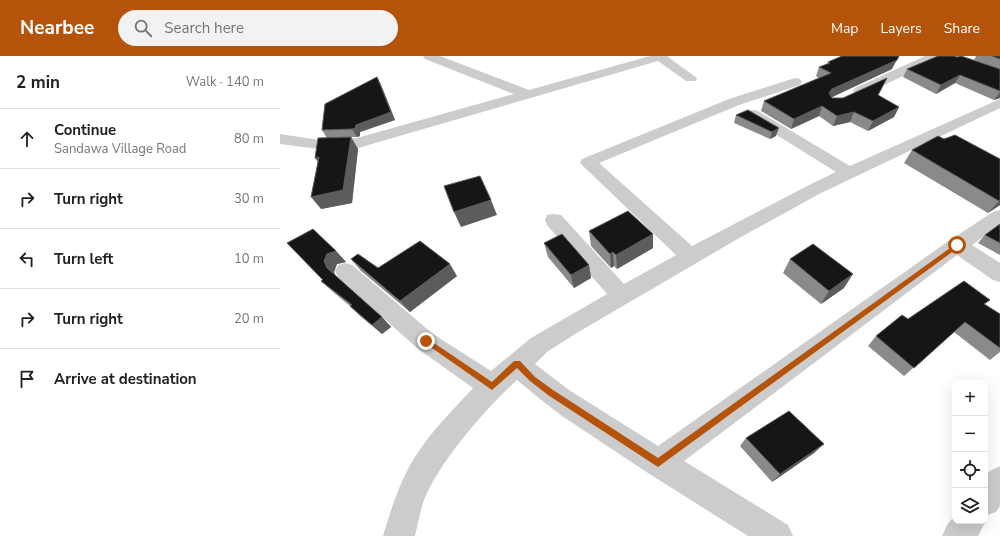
<!DOCTYPE html>
<meta charset="utf-8">
<style>
:root{--surface:#fff;--page:#f2f2f2;--text:#202124;--muted:#757577;--line:#e0e0e0;--accent:#b45309}
body{margin:0;font-family:"Nunito Sans",sans-serif;background:var(--page);color:var(--text)}
.controls{position:absolute;right:12px;bottom:12px;display:grid;overflow:hidden;border-radius:8px;box-shadow:0 4px 16px #0002}
.controls button{width:36px;height:36px;display:grid;place-items:center;padding:0;border:0;border-bottom:1px solid var(--line);background:var(--surface);color:var(--text);font:20px sans-serif}
.stop{position:absolute;width:12px;height:12px;margin:-9px;border:3px solid #b45309;border-radius:50%;background:#fff}
.stop.end{background:#b45309;border-color:#fff;box-shadow:0 1px 4px #0008}
.list{margin:0;padding:0;list-style:none}
h2{display:flex;justify-content:space-between;align-items:center;height:52px;margin:0;padding:0 16px;font-size:17px}
h2 small{font-size:13px;font-weight:400;color:var(--muted)}
.list li{display:grid;grid-template-columns:26px 1fr auto;gap:12px;align-items:center;box-sizing:border-box;height:60px;padding:0 16px;border-top:1px solid var(--line)}
.list b{display:block;font-size:15px;white-space:nowrap}
.list p{margin:0;font-size:13px;white-space:nowrap;color:var(--muted)}
.list em{font-size:13px;font-style:normal;color:var(--muted)}
.icon{flex:none;width:22px;height:22px;fill:none;stroke:currentColor;stroke-width:2;stroke-linecap:round;stroke-linejoin:round}
.map{position:relative;flex:none;width:720px;height:480px;overflow:hidden}
header{display:flex;align-items:center;gap:24px;box-sizing:border-box;height:56px;padding:0 20px;background:var(--accent);color:#fff}
header strong{font-size:19px}
nav{display:flex;gap:22px;margin-inline-start:auto;font-size:14px}
.search{width:280px;height:36px;background:var(--page);display:flex;align-items:center;gap:10px;box-sizing:border-box;padding:0 14px;border-radius:22px;color:var(--muted);font-size:15px}
main{display:flex}
aside{flex:1;background:var(--surface)}
.map>svg:first-child{display:block}
.lines{fill:none;stroke-linecap:round;stroke-linejoin:round}
.minor{fill:#ccc;fill-rule:evenodd}
.wall{fill:#8a8a8a}
.shaded-wall{fill:#5c5c5c}
.building{fill:#161616;stroke:#5c5c5c}
.route{fill:#b45309}
</style>
<header>
<strong>Nearbee</strong>
<div class="search"><svg class="icon" aria-label="search" viewBox="0 0 24 24"><circle cx="10" cy="10" r="6"/><path d="M15 15l6 6"/></svg>Search here</div>
<nav><a>Map</a><a>Layers</a><a>Share</a></nav>
</header>
<main>
<aside>
<h2>2 min<small>Walk · 140 m</small></h2>
<ul class="list">
<li><svg class="icon" aria-label="ahead" viewBox="0 0 24 24"><path d="M12 20V5M6 11l6-6 6 6"/></svg><div><b>Continue</b><p>Sandawa Village Road</p></div><em>80 m</em></li>
<li><svg class="icon" aria-label="right" viewBox="0 0 24 24"><path d="M7 20v-9h11M14 6l5 5-5 5"/></svg><div><b>Turn right</b></div><em>30 m</em></li>
<li><svg class="icon" aria-label="left" viewBox="0 0 24 24"><path d="M17 20v-9H6M10 6l-5 5 5 5"/></svg><div><b>Turn left</b></div><em>10 m</em></li>
<li><svg class="icon" aria-label="right" viewBox="0 0 24 24"><path d="M7 20v-9h11M14 6l5 5-5 5"/></svg><div><b>Turn right</b></div><em>20 m</em></li>
<li><svg class="icon" aria-label="arrive" viewBox="0 0 24 24"><path d="M6 21V4h12l-3 4 3 4H6"/></svg><div><b>Arrive at destination</b></div></li>
</ul>
</aside>
<div class="map">
<svg width="720" height="480" viewBox="0 0 720 480">
<rect width="100%" height="100%" fill="#fff"/>
<g class="lines">
<!-- minor -->
<g class="minor">
<path d="M143,0H160L249,34L370,0H389L388,1L417,22L416,25H406L378,5L78,92L39,93L0,88V78L39,84L77,82L234,38L145,3Z"/>
<path d="M645,0H661L659,3L585,38H575L573,35L575,32Z"/>
<path d="M515,22L520,23L522,26L520,29L459,49L319,107L412,190L529,129L556,116L468,61L466,58L468,55L473,54L478,55L570,110L720,43V52L541,137L461,181L295,278L267,296L255,308L289,334L378,390L670,184L713,156L720,154V169L692,189L720,207V226L713,224L677,199L404,405L508,469L513,480H468L368,417L282,360L260,343L237,324C205,353 160,405 144,444C140,456 138,468 135,480H103C112,450 121,421 139,395C154,372 175,352 193,332L137,292L58,221L55,215L58,209L65,207L72,209L153,278L211,315L251,282L327,238L267,169L265,164L267,159L274,158L281,159L344,228L396,199L302,109L300,106L302,103L449,43Z"/>
<path d="M720,410V450L716,456L705,460V420L710,415Z"/>
<path d="M675,459V465H705V463L706,465L698,480H662L667,469Z"/>
</g>
</g>
<!-- wall -->
<g class="wall">
<path d="M696,0H720V13L694,4Z"/>
<path d="M548,6L612,13L552,41V42H563L607,22L598,40L619,51L614,61L588,75L570,66L553,70L539,60L511,73L481,55L484,45L539,22L536,20L539,11L547,8Z"/>
<path d="M627,13H720V42L714,44L675,27L656,38L623,21Z"/>
<path d="M97,21L101,29L115,64L80,76V80L77,81H60H71L78,93L72,147L41,153L38,106L47,82L42,74Z"/>
<path d="M468,54L496,80L490,83L454,67L456,59Z"/>
<path d="M664,83L720,103V149L708,157L624,107L632,94Z"/>
<path d="M720,168V199L698,187L705,179Z"/>
<path d="M309,175L373,192L337,213L334,210L331,212L311,190Z"/>
<path d="M264,187L309,209L311,222L294,232L268,201Z"/>
<path d="M56,195L66,206L57,208L54,216L55,219L102,261L111,271L102,278L80,260L70,250L52,235L41,225L43,224Z"/>
<path d="M71,203L98,212L177,220L130,256L81,215Z"/>
<path d="M510,203L564,232L541,248L503,217Z"/>
<path d="M705,248L720,258V296L710,304L674,276L624,320L588,290L596,280L628,263Z"/>
<path d="M466,382L534,397L492,426L460,390Z"/>
</g>
<!-- shaded-wall -->
<g class="shaded-wall">
<path d="M619,0L612,13L548,43L549,37L552,33Z"/>
<path d="M680,19L675,27L656,38L661,29Z"/>
<path d="M97,21L101,29L115,64L80,76V80L77,81L72,73L76,69Z"/>
<path d="M720,36V42L714,44Z"/>
<path d="M542,50L539,60L511,73L514,63Z"/>
<path d="M619,51L614,61L588,75L593,65Z"/>
<path d="M574,56L570,66L553,70L557,60Z"/>
<path d="M499,72L496,80L490,83L492,76Z"/>
<path d="M71,81L78,93L72,147L41,153L31,141Z"/>
<path d="M39,101L44,114L35,102Z"/>
<path d="M211,144L217,159L181,171L174,156Z"/>
<path d="M720,144V149L708,157L719,145Z"/>
<path d="M373,178V192L337,213L336,199Z"/>
<path d="M56,195L66,206L57,208L54,216L57,222L47,212L44,205L47,198Z"/>
<path d="M333,196L334,210L331,212L330,198Z"/>
<path d="M170,208L177,220L130,256L120,245Z"/>
<path d="M309,209L311,222L294,232L291,219Z"/>
<path d="M573,218L564,232L541,248L549,235Z"/>
<path d="M102,261L111,271L102,278L92,269Z"/>
<path d="M544,388L534,397L492,426L500,418Z"/>
</g>
<!-- building -->
<g class="building">
<path d="M562,0H619L617,4L552,33L549,37L552,42H563L607,22L598,39L619,51L593,65L574,56L557,60L542,50L514,63L484,45L551,17L539,11L550,7L548,6Z"/>
<path d="M658,0H674L677,1L681,0L720,13V35L680,19L661,29L627,13Z"/>
<path d="M712,0H720V3Z"/>
<path d="M97,21L111,56L76,69L75,72L72,73L42,74L45,48Z"/>
<path d="M468,54L499,72L492,76L456,59Z"/>
<path d="M675,79L720,103V144L719,145L632,94L658,80L664,83Z"/>
<path d="M71,81L63,134L31,141L39,101L35,102L38,82Z"/>
<path d="M200,120L211,144L174,156L164,130Z"/>
<path d="M348,155L373,178L336,199L333,196L330,198L309,175Z"/>
<path d="M720,168V187L705,179Z"/>
<path d="M33,173L56,195L47,198L44,205L47,212L102,261L92,269L70,250L72,249L41,225L43,224L7,187Z"/>
<path d="M282,178L309,209L291,219L264,187Z"/>
<path d="M140,185L170,208L120,245L71,203L78,198L98,212Z"/>
<path d="M533,188L573,218L549,235L510,203Z"/>
<path d="M684,225L710,244L704,248L720,258V292L685,266L634,312L596,280L622,259L628,263Z"/>
<path d="M509,355L544,388L500,418L466,382Z"/>
</g>
<!-- route -->
<path class="route" d="M677,187L679,188V191L378,411L268,339L250,325L237,312L212,334L142,285L143,283H148L212,326L234,305H240L255,321L273,334L378,402Z"/>
</svg>
<div class="controls">
<button>+</button>
<button>−</button>
<button><svg class="icon" aria-label="locate" viewBox="0 0 24 24"><circle cx="12" cy="12" r="6"/><path d="M12 2v4M12 18v4M2 12h4M18 12h4"/></svg></button>
<button><svg class="icon" aria-label="layers" viewBox="0 0 24 24"><path d="M12 4l9 5-9 5-9-5zM3 14l9 5 9-5"/></svg></button>
</div>
<div class="stop" style="left:677px;top:189px"></div>
<div class="stop end" style="left:146px;top:285px"></div>
</div>
</main>
